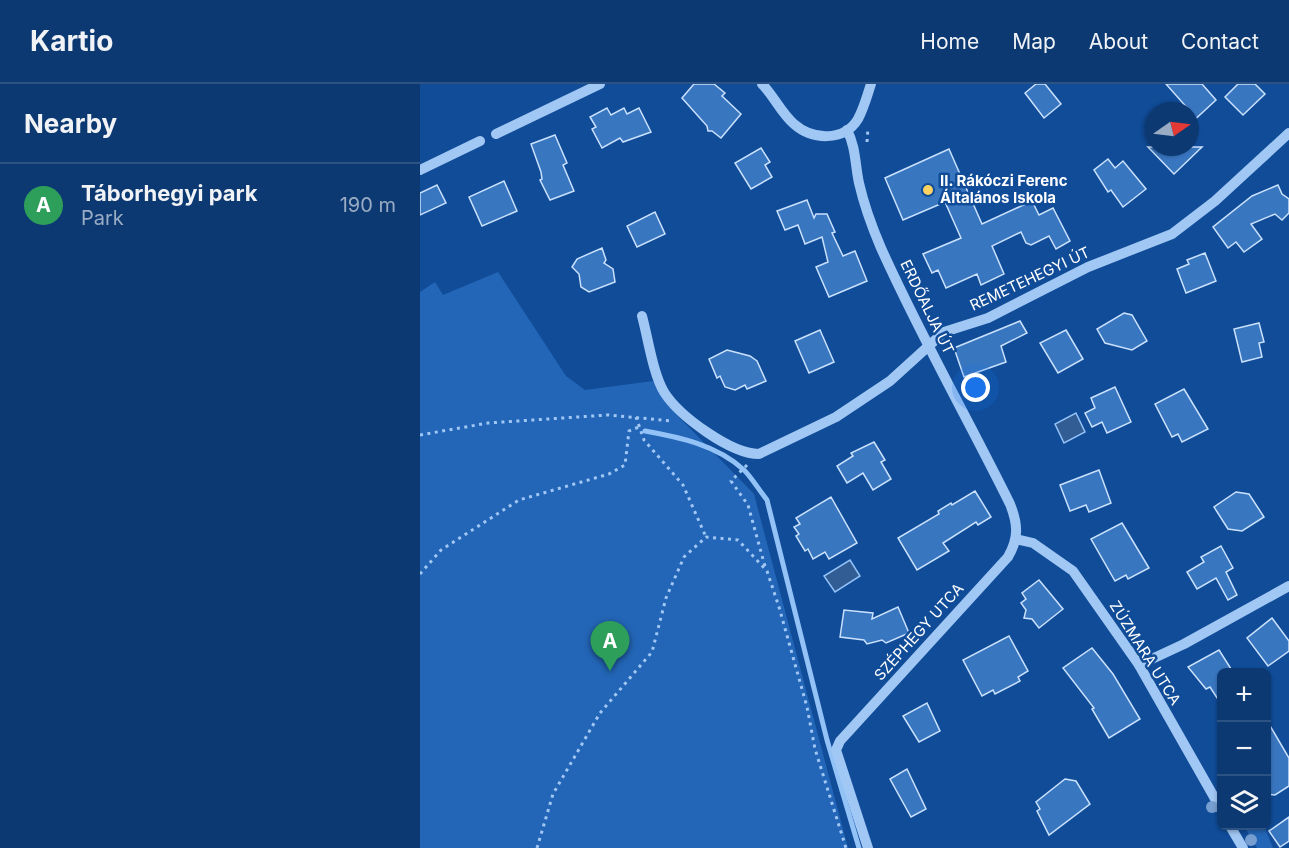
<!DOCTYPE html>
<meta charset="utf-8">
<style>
:root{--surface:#0c3972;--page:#1a447a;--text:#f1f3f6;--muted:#9aacc4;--line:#2c5384;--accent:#ffd264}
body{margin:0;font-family:Inter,sans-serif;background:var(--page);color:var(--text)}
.controls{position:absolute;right:18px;bottom:18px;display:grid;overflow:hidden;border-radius:9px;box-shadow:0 2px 4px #0004}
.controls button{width:54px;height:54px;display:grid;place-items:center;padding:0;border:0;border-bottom:2px solid var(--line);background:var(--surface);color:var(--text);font:30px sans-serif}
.compass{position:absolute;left:725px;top:18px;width:54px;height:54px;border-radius:50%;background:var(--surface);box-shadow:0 2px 4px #0004;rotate:76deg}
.you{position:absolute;left:556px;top:304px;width:21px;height:21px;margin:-15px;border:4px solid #fff;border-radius:50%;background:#1a73e8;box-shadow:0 0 0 9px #1a73e833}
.badge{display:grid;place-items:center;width:39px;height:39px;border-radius:50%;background:var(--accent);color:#fff;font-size:20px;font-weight:700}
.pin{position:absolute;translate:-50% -50px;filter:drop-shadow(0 2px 3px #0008)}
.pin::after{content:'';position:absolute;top:32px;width:21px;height:18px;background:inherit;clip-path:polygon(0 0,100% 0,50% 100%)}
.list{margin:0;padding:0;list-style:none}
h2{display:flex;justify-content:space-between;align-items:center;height:78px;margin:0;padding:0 24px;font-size:26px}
h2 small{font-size:20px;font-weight:400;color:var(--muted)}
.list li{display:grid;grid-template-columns:39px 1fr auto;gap:18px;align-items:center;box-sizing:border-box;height:84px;padding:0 24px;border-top:2px solid var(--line)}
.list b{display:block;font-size:22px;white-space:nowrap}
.list p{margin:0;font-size:20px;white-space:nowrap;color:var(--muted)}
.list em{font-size:20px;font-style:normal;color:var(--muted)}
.icon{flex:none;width:33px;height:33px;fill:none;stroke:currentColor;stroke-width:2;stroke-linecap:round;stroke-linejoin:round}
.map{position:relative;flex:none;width:869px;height:764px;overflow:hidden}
header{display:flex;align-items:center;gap:36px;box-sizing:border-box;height:84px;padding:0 30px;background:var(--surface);border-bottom:2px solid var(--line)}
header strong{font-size:28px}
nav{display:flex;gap:33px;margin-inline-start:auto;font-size:21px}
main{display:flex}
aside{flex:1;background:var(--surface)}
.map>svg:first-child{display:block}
.green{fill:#2366b7}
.water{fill:#315c94;stroke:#93c2f7;stroke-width:1.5}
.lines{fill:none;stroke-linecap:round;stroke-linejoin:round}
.stream{stroke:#93c2f7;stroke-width:5}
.building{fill:#3976c0;stroke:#cae1fe;stroke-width:1.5}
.path{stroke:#a1c7f4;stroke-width:3;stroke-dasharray:3 4.5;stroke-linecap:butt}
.minor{stroke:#a1c7f4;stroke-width:10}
.tree{fill:#769ed0}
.poi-dot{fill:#ffd264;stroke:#104c98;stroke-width:2}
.labels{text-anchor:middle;stroke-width:5;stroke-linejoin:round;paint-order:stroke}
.poi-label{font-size:15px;font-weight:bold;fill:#fff;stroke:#104c98;text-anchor:start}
.street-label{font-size:15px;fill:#fff;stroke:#104c98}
</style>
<header>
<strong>Kartio</strong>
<nav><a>Home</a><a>Map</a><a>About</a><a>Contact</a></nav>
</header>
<main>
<aside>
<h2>Nearby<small></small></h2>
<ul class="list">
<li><span class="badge" style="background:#2e9e5b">A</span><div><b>Táborhegyi park</b><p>Park</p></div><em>190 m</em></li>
</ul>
</aside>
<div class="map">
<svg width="869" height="764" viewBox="0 0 869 764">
<rect width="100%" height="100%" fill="#104c98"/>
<!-- green -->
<g class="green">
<path d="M78,188L146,292L165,306L233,297L256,330L334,410L428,764H0V208L15,198L23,211Z"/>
<path d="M824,742H844L853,764H837Z"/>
</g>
<!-- water -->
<g class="water">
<path d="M656,329L665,348L644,359L635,340Z"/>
<path d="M430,476L440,492L415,508L404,492Z"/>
</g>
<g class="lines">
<!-- stream -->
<path class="stream" d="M225,347C259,353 297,361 324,386C332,394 339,406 347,416L407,656L439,764"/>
</g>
<!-- building -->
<g class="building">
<path d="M274,0H294L305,9L302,12L321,30L301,54L292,47H288L287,42L262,14Z"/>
<path d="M616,0H625L641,20L624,34L605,9Z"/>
<path d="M746,0H782L796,16L770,40V27Z"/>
<path d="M818,0H835L845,10L823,31L805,13Z"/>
<path d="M187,24L191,31L204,24L207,30L219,24L231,48L203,58L200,54L182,64L172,45L176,43L170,33Z"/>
<path d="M135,51L147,79L143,81L154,107L130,116L120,96L122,95L121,88L111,60Z"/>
<path d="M728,63H782L754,90Z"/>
<path d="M341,64L350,78L345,81L352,93L331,105L315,79Z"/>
<path d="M529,65L562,140L612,117L619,131L633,124L650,157L636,165L629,152L611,161L606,159L601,148L572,162L584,190L561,201L557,190L526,204L518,186L512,189L503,170L541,154L525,118L483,136L465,94Z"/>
<path d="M688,75L695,84L703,77L726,105L703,123L691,106L688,108L674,86Z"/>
<path d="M84,97L97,127L62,142L49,113Z"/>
<path d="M17,101L26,119L0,131V109Z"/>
<path d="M858,101L862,110L869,115V129L862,136L855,130L831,140L842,155L824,168L816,158L808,164L793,143L832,112Z"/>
<path d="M387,116L394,134L396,130H407L415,148L412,149L423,172L435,167L447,197L409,213L396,183L408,178L402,153L385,160L378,141L365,146L357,127Z"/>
<path d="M235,128L245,150L217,163L207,142Z"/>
<path d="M182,164L186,176L184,179L193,185L195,198L169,208L161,203L159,190L152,183L157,175Z"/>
<path d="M785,169L796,197L766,209L757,185L769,180L767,176Z"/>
<path d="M704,229L712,231L727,257L712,266L685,259L677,245Z"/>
<path d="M600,237L607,249L581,262L586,278L544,293L534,264Z"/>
<path d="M839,239L844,258L839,259L842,273L822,278L814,245Z"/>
<path d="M400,246L414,278L389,289L375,257Z"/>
<path d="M646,246L663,275L638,289L620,259Z"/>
<path d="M307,266L330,272L337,277L346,297L327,305L325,301L315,306L305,303L300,292L297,294L289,275Z"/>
<path d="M695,303L711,338L687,349L682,338L672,343L665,329L675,324L671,314Z"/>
<path d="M764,305L788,345L762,358L758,350L752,353L735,320Z"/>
<path d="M454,358L465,376L461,378L471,395L453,406L443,389L427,399L417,382L433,372L431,369Z"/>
<path d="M679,386L691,419L669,428L666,421L650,427L640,401Z"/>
<path d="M555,407L571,433L558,441L556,438L523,459L529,467L497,486L478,454L519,430L518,427L531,419L532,421Z"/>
<path d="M816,408L829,410L844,433L822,447L808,445L794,423Z"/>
<path d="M411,413L437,459L409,475L405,468L393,475L388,465L385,467L376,452L379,450L374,443L380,440L376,434Z"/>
<path d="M702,439L729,484L708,495L706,491L695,497L671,455Z"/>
<path d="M801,462L813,484L806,488L817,511L808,516L796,494L777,505L767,488L784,478L781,473Z"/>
<path d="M619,496L643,525L619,544L612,535L604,534L606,526L601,519L606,515L602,509Z"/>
<path d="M478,523L489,549L466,559L462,556L447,560L444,556L420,553L424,526L453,529L452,535Z"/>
<path d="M852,534L869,557V567L848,582L827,554Z"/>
<path d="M589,552L608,587L598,593L600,597L575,610L573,606L562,612L543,576Z"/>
<path d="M672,564L693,590L720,635L689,654L672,625L674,624L643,584Z"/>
<path d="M799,566L813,588H801V620L790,603L786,605L768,583Z"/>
<path d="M507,619L520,647L499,658L483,632Z"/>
<path d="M846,635L869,674V702L855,711L846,710Z"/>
<path d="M487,685L506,725L491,733L470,695Z"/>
<path d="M645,695L656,697L670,720L629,751L617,727L620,725L616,718Z"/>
<path d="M869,733V757L860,763L849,747Z"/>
</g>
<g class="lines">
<!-- path -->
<g class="path">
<path d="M447,58L448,44"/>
<path d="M216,333L224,356L263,401L286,453"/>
<path d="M0,351L68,339L188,331L252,337"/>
<path d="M327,381L311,397L328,421L346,486"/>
<path d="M0,490L21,466L99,416L189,390L205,381L209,347L219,343"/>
<path d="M117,764L133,710L180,629L232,568L246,514L264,473L286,453L318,456L347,487L359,523L387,623L395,665L426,764"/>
</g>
<!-- minor -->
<g class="minor">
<path d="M342,0C354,12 361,29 374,40C392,56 424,58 438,35C444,24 447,12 451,0"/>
<path d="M427,46C436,63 435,81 439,99C444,121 452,143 461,164C500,251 548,335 590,420C598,440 599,454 588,473L420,657L416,666L448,764"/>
<path d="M76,50L180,0"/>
<path d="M0,86L60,57"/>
<path d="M222,232C228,254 233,290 244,308C259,332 311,370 339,370L416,333L470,297L524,248L568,234L668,183L752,150L795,117L869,49"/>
<path d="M596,455L613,459L653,487L719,581L802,727"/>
<path d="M719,581L764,560L869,502"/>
<path d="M810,742L823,764"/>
</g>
</g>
<!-- trees -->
<g class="tree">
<circle cx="792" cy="723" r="6"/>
<circle cx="831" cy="756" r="6"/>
</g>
<!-- markers -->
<circle class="poi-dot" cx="508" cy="106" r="6"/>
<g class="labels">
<!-- poi labels -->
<g class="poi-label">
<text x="520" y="102">II. Rákóczi Ferenc<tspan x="520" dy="17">Általános Iskola</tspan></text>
</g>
<!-- street labels -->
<g class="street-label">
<text transform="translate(610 195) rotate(-25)" y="5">REMETEHEGYI ÚT</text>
<text transform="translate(507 223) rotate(64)" y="5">ERDŐALJA ÚT</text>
<text transform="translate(499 548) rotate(-48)" y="5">SZÉPHEGY UTCA</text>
<text transform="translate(725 569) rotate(58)" y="5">ZÚZMARA UTCA</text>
</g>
</g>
</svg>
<div class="controls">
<button>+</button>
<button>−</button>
<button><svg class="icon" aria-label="layers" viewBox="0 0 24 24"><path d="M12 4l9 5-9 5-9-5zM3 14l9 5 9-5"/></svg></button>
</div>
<svg class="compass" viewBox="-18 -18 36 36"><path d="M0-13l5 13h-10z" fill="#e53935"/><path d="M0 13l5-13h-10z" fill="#9aacc4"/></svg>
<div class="you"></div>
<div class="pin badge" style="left:190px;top:587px;background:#2e9e5b">A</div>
</div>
</main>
